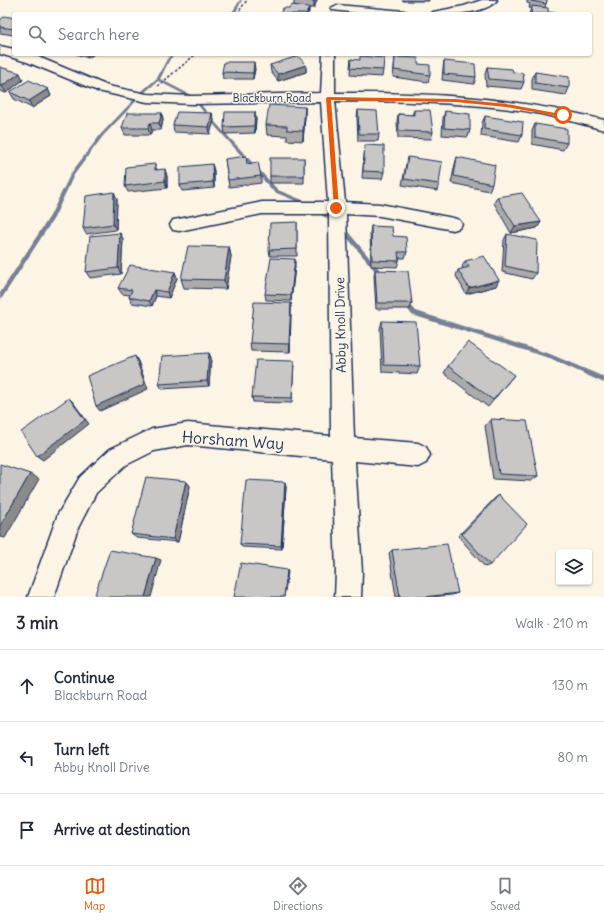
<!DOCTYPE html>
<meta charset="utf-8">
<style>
:root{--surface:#fff;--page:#f2f2f3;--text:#1f2937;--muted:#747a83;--line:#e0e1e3;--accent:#ea580c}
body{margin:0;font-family:Delius,sans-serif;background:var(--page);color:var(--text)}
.controls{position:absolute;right:12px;bottom:12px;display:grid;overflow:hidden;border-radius:4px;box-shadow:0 1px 3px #0004}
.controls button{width:36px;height:36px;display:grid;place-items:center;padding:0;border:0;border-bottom:1px solid var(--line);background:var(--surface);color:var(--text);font:20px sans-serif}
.stop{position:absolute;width:12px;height:12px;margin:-9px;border:3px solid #ea580c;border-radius:50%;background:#fff}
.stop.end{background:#ea580c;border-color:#fff;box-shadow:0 1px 4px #0008}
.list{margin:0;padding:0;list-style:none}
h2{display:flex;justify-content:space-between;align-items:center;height:52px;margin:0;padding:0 16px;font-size:17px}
h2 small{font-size:13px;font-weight:400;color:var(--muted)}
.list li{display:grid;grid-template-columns:26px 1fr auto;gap:12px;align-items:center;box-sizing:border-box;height:72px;padding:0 16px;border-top:1px solid var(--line)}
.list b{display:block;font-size:15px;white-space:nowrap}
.list p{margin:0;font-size:13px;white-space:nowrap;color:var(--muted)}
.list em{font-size:13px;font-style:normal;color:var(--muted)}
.icon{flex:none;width:22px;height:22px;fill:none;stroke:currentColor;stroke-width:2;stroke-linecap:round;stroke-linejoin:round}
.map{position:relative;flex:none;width:604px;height:597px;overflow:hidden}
.search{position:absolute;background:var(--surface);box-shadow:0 1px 3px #0004;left:12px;right:12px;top:12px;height:44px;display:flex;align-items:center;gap:10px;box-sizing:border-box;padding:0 14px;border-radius:4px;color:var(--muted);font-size:15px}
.sheet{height:268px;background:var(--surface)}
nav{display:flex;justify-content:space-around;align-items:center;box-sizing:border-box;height:56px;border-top:1px solid var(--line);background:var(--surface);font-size:11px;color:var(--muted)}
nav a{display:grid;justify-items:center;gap:2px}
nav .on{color:var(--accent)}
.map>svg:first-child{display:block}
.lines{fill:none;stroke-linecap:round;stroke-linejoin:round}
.stream{fill:#767f94;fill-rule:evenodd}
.minor-casing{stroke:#1b2f5e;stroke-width:3}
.path{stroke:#1b2f5e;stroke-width:1.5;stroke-dasharray:2.5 2;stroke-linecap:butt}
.minor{fill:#fcf5e5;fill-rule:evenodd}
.wall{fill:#acabaa;stroke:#1b2f5e}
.shaded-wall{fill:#8c8b8b;stroke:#1b2f5e}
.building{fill:#c8c7c6;stroke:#1b2f5e}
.route{fill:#ea580c}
.labels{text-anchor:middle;stroke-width:3;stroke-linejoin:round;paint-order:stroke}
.far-street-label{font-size:11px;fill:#1b2f5e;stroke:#fcf5e5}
.street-label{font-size:13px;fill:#1b2f5e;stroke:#fcf5e5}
.near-street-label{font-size:16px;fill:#1b2f5e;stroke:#fcf5e5}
</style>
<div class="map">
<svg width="604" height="597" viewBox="0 0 604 597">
<rect width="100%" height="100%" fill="#fcf5e5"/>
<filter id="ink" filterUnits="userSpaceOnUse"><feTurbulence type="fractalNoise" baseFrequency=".025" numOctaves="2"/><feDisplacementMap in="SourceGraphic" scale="8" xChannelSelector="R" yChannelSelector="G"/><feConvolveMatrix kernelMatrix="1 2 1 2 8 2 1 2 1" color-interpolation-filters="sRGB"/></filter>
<g filter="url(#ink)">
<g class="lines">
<!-- stream -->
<g class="stream">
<path d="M240,0H242L235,14H231Z"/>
<path d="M172,54H176L170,59L160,79L193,96L199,102L215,122L278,190L310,203V205H306L274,192L213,124L197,104L191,98L158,81L144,93L103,136L74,175L54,218L2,298L0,299V293L50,216L71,173L101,134L142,91L157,78L167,59Z"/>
<path d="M318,209L335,219V221H331L316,212V210Z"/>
<path d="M342,226L344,227L384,275V277H380L340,229V227Z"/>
<path d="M406,301L408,302L416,311L550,354L604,377V383L549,358L412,315L403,303L404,302Z"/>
</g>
<defs>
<g id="minor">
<path d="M482,0H497C485,15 449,14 431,14L433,12L464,6Z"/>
<path d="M337,5L404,11L410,14H366L333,10L331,8Z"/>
<path d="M0,46L14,49V54H29L36,56L108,86L147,94L192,96L321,93L323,54H335V93C428,92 514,97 604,120V130C575,122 547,114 518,110C457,102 396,101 335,101L345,202L380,204L453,218L459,220L462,224L459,228L453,230L380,216L346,214L354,438L418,443L426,447L430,455L426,463L418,467L355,461L362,572L361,597H335L336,572L332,459L188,445L154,451L126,465L96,493L78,528L54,597H28L58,514L80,477L110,449L152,429L188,423L331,436L329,214H262L179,231L173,230L170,225L173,220L179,219L262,202H328L321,102L192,104L147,102L98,91L27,62L0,54Z"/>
</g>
</defs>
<!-- minor casing -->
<use href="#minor" class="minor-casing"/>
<!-- path -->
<g class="path">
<path d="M237,14L247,0"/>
<path d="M158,86L196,54"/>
</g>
<!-- minor -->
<use href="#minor" class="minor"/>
</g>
<!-- wall -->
<g class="wall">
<path d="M294,0H317L314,8H309V13L289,8L294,5Z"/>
<path d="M402,0H429V1H403Z"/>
<path d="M527,0H547L545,7L548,12L556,14H529L531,8H529L530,4L527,3Z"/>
<path d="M14,18V35L0,33V20Z"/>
<path d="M76,54H94L88,58Z"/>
<path d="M395,57L418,64L430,75L428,82L393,77Z"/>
<path d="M351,59L383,70L382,77L350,75Z"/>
<path d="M444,61L476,77L474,84L442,80L443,68Z"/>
<path d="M270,65H306V72L278,81L271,72Z"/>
<path d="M0,67L23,80L6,93L0,91Z"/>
<path d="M487,67L513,72L524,82L521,89L486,86L485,74Z"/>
<path d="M255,69L253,79H223L222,72Z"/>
<path d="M535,72L569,88L566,95L532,90V79Z"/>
<path d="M48,89L51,96L32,108L14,99L10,92Z"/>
<path d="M305,107V117L303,141L287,140V136L267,135L266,125Z"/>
<path d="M358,110L379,134L378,141H358L357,117Z"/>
<path d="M414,110L433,132L431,139L398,138L397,121L398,114L412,115Z"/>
<path d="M445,111L470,130L468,137L442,135L443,118Z"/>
<path d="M162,113L163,120L161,130H152L150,135H125L122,128Z"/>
<path d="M212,113L214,120L210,134L174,132L173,125Z"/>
<path d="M485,116L522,135L519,142L481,136L482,123Z"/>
<path d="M256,119L255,133L225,134L224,127Z"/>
<path d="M535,124L567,143L563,150L532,144V131Z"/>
<path d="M365,145L384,172L382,179L362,178Z"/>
<path d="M457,157L492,184L489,191L451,183L455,164Z"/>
<path d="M304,158V183H270V176Z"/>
<path d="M225,159L247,164L261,176V183L229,187Z"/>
<path d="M155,164L157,170L167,176V188L128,192L125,186Z"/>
<path d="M212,164L214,171V188L182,191L180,185Z"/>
<path d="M406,164L439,184L437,191L402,185Z"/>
<path d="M114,192L117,199L116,230L86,234L83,228Z"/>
<path d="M497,197L541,222L537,228L511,233L494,203Z"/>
<path d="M297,222V256H270L269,250Z"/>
<path d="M371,226L393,236L407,252L405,258H399V261L397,267L371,266L370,233Z"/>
<path d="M120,233L123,239L121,274L90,278L86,272Z"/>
<path d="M507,234L536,273L532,279L502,272L504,240Z"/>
<path d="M229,247L231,256L226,289L184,288L181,279Z"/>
<path d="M465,261L496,286L466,294L456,276L458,270L463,269L462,267Z"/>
<path d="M295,266L291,301L266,300L265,294Z"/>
<path d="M375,270L412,303L410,309H376L374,276Z"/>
<path d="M175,272L177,278L169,298L156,296L152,306L132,303L129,297L130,295L122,294L118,288Z"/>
<path d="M291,303V311L290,352L251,351L250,343Z"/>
<path d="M382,321L420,366L417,374L382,372L380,329Z"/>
<path d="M209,353L211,358L209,386L162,389L159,384Z"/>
<path d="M294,361L292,403L253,402L252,397Z"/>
<path d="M448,366L514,375L488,407L444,373Z"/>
<path d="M491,419L538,476L531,481L493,479L485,426Z"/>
<path d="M186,481L190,486L178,542L137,538L131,534Z"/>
<path d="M285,482L286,487L282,549L242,547L240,544Z"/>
<path d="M499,495L490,565L485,567L458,536L495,498Z"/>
<path d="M392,550L458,593L452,595L431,597H396L389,553Z"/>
</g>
<!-- shaded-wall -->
<g class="shaded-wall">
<path d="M315,0H317L314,8V1Z"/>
<path d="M309,7L308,14H306Z"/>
<path d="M87,54H94L88,58Z"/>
<path d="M254,62L255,69L253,79V73Z"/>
<path d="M306,65V72L278,81V74Z"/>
<path d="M20,73L23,80L6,93L2,86Z"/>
<path d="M48,89L51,96L32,108L29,101Z"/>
<path d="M305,107V117L303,141V131Z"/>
<path d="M255,112L256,119L255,133L254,126Z"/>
<path d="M162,113L163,120L161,130L159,123Z"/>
<path d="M212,113L214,120L210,134L209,127Z"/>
<path d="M150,123L152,130L150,135L148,128Z"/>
<path d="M212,164L214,171V188L213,182Z"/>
<path d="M165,169L167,176V188L165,181Z"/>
<path d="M114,192L117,199L116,230L113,224Z"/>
<path d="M541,222L537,228L511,233L515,226Z"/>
<path d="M120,233L123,239L121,274L118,268Z"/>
<path d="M229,247L231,256L226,289L224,280Z"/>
<path d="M295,259V266L291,301V295Z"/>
<path d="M175,272L177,278L169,298L167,292Z"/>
<path d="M499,280L496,286L466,294L469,288Z"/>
<path d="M154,290L156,296L152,306L149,301Z"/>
<path d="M291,303V311L290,352L289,344Z"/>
<path d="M209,353L211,358L209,386L207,381Z"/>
<path d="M135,356L138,361L148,389L100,411L96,406Z"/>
<path d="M69,398L73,402L89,424L43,460L37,456Z"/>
<path d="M30,474L39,479L5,538L0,537V526Z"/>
<path d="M186,481L190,486L178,542L173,539Z"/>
<path d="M285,482L286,487L282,549L281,546Z"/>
<path d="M156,558L161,560L151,597H145Z"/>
<path d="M287,570L288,572L284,597Z"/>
</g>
<!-- building -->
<g class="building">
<path d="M298,0H315L314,1Z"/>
<path d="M532,0H547L546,4L531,1Z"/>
<path d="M291,5L309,7L306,14H280L283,8H289Z"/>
<path d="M532,6L548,8V12L556,13V14H531Z"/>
<path d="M5,16L14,18V29L0,27V20Z"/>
<path d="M298,56L306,65L278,74L270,65Z"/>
<path d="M360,56L384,58L383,70L350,68L351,59L360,60Z"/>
<path d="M395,57L418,58V64L430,65V75L394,70Z"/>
<path d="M444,61L475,64L476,77L444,74Z"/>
<path d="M224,62H254L253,73L222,72Z"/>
<path d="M0,67L20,73L2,86H0Z"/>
<path d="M487,67L512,69L513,72L523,73L524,82L489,79Z"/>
<path d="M535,72L569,77V88L535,83Z"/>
<path d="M29,80L48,89L29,101L10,92Z"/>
<path d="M269,105L305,107L303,131L287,130V126L266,125Z"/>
<path d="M358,110L377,111L379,134H359Z"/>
<path d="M414,110H430L433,132L399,131L398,114L414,115Z"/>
<path d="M445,111L470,114V130L444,128Z"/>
<path d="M177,112L212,113L209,127L173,125Z"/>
<path d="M225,112H255L254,126L224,127Z"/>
<path d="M127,113H162L159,123H150L148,128H122Z"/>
<path d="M485,116L523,122L522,135L484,129Z"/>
<path d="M535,124L567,129V143L535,137Z"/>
<path d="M365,145L384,146V172L363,171Z"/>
<path d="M246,156L247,164L258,162L261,176L228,180L225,159Z"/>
<path d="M408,157L442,162L439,184L404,179Z"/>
<path d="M457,157L495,165L492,184L454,176Z"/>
<rect x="270" y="158" width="34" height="18"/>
<path d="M155,164V170L165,169V181L125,186L126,167Z"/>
<path d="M212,164L213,182L180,185V167Z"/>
<path d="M114,192L113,224L83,228L86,196Z"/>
<path d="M522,193L541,222L515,226L497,197Z"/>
<path d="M297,222V249L269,250L270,223Z"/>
<path d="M371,226L392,227L393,236L406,237L407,252H398L399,261L372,260Z"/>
<path d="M120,233L118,268L86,272L90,236Z"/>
<path d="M507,234L537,240L536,273L505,266Z"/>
<path d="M188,246L229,247L224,280L181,279Z"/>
<path d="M484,256L499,280L469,288L458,270L469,267L465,261Z"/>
<path d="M271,258L295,259L291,295L265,294Z"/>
<path d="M130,265L175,272L167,292L154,290L149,301L129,297L132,290L118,288Z"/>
<path d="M375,270L408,271L412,303H377Z"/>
<path d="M254,302L291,303L289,344L250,343Z"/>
<path d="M382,321L416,322L420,366L384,365Z"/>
<path d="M468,342L514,375L493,400L448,366Z"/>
<path d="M209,353L207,381L159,384L162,356Z"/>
<path d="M135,356L145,384L96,406L87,376Z"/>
<path d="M256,360L294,361L292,398L252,397Z"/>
<path d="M69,398L85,420L37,456L21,432Z"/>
<path d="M491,419L527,421L538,476L499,474Z"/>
<path d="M0,464L30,474L0,526Z"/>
<path d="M146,477L186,481L173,539L131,534Z"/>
<path d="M246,480L285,482L281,546L240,544Z"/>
<path d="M499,495L527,524L490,565L462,534Z"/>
<path d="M447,544L458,593L424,597H400L392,550Z"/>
<path d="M110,550L156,558L145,597H94Z"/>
<path d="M241,563L287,570L284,597H234Z"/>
</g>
</g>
<!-- route -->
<path class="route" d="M328,97L456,99L506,104L566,115L563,117L506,107L456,102L331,100L339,208L336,210L334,208L326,98Z"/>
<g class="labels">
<!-- far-street labels -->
<g class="far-street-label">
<text x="272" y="102">Blackburn Road</text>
</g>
<!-- street labels -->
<g class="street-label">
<text transform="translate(340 325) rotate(-91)" y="5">Abby Knoll Drive</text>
</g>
<!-- near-street labels -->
<g class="near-street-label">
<text transform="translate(233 440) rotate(4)" y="6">Horsham Way</text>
</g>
</g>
</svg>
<div class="controls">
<button><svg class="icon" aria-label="layers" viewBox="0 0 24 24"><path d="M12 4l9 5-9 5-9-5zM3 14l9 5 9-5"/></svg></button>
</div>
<div class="stop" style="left:563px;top:115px"></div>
<div class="stop end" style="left:336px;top:208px"></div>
<div class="search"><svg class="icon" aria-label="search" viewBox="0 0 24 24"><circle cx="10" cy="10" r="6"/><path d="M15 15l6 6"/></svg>Search here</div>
</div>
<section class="sheet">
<h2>3 min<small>Walk · 210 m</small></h2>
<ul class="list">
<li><svg class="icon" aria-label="ahead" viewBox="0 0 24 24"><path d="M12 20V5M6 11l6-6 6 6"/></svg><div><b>Continue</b><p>Blackburn Road</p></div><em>130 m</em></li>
<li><svg class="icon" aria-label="left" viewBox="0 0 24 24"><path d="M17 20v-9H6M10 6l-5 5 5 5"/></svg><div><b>Turn left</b><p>Abby Knoll Drive</p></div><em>80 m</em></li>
<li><svg class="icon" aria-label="arrive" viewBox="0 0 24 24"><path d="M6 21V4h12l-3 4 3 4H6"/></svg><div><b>Arrive at destination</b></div></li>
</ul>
</section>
<nav>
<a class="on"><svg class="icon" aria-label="map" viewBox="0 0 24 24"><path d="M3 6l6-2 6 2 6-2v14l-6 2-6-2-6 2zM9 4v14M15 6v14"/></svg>Map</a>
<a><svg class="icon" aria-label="directions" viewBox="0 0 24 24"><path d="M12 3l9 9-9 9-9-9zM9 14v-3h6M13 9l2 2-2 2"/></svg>Directions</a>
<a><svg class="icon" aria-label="saved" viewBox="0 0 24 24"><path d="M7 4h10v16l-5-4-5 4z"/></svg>Saved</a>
</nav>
